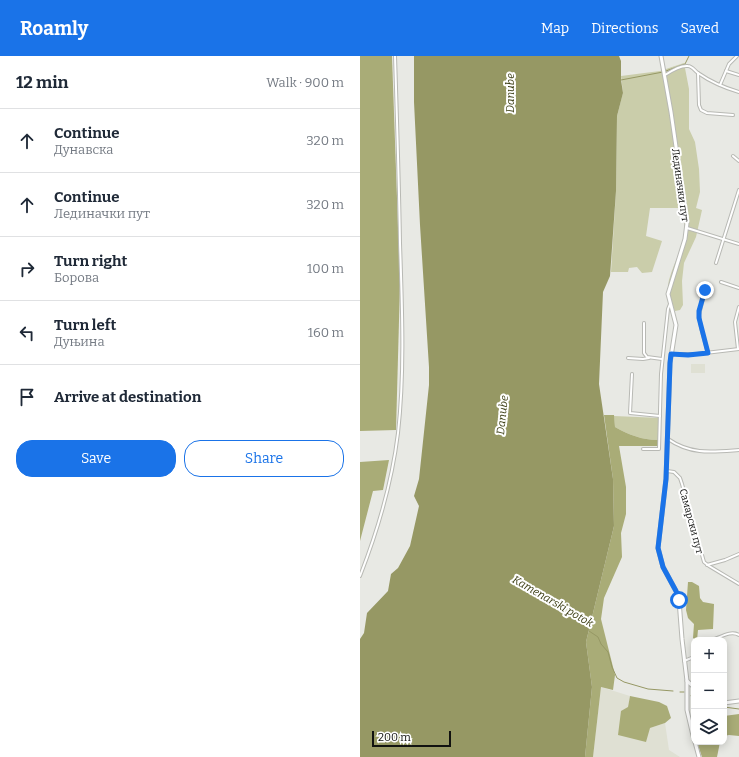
<!DOCTYPE html>
<meta charset="utf-8">
<style>
:root{--surface:#fff;--page:#f2f2f3;--text:#1f2937;--muted:#747a83;--line:#e0e1e3;--accent:#1a73e8}
body{margin:0;font-family:Bitter,serif;background:var(--page);color:var(--text)}
.controls{position:absolute;right:12px;bottom:12px;display:grid;overflow:hidden;border-radius:8px;box-shadow:0 2px 10px #0003}
.controls button{width:36px;height:36px;display:grid;place-items:center;padding:0;border:0;border-bottom:1px solid var(--line);background:var(--surface);color:var(--text);font:20px sans-serif}
.scale{position:absolute;left:12px;bottom:10px;width:79px;box-sizing:border-box;padding-left:4px;border:2px solid #111210;border-top:0;font-size:11px;line-height:14px;white-space:nowrap;color:#111210;-webkit-text-stroke:3px #fff;paint-order:stroke}
.stop{position:absolute;width:12px;height:12px;margin:-9px;border:3px solid #1a73e8;border-radius:50%;background:#fff}
.stop.end{background:#1a73e8;border-color:#fff;box-shadow:0 1px 4px #0008}
.list{margin:0;padding:0;list-style:none}
h2{display:flex;justify-content:space-between;align-items:center;height:52px;margin:0;padding:0 16px;font-size:17px}
h2 small{font-size:13px;font-weight:400;color:var(--muted)}
.list li{display:grid;grid-template-columns:26px 1fr auto;gap:12px;align-items:center;box-sizing:border-box;height:64px;padding:0 16px;border-top:1px solid var(--line)}
.list b{display:block;font-size:15px;white-space:nowrap}
.list p{margin:0;font-size:13px;white-space:nowrap;color:var(--muted)}
.list em{font-size:13px;font-style:normal;color:var(--muted)}
.actions{display:flex;gap:8px;padding:12px 16px}
.actions a{flex:1;padding:9px 0;border:1px solid var(--accent);border-radius:16px;text-align:center;font-size:14px;color:var(--accent)}
.actions .main{background:var(--accent);color:#fff}
.icon{flex:none;width:22px;height:22px;fill:none;stroke:currentColor;stroke-width:2;stroke-linecap:round;stroke-linejoin:round}
.map{position:relative;flex:none;width:379px;height:701px;overflow:hidden}
header{display:flex;align-items:center;gap:24px;box-sizing:border-box;height:56px;padding:0 20px;background:var(--accent);color:#fff}
header strong{font-size:19px}
nav{display:flex;gap:22px;margin-inline-start:auto;font-size:14px}
main{display:flex}
aside{flex:1;background:var(--surface)}
.map>svg:first-child{display:block}
.built{fill:#dfe0d3}
.green{fill:#cacdaa}
.forest{fill:#a9ac77}
.water{fill:#969864}
.lines{fill:none;stroke-linecap:round;stroke-linejoin:round}
.stream{stroke:#969864;stroke-width:1}
.street-casing{stroke:#b8b9b4;stroke-width:4}
.secondary-casing{stroke:#b8b9b4;stroke-width:5}
.street{stroke:#fff;stroke-width:2}
.secondary{stroke:#fff;stroke-width:3}
.route{stroke:#1a73e8;stroke-width:5}
.labels{text-anchor:middle;stroke-width:4;stroke-linejoin:round;paint-order:stroke}
.street-label{font-size:10px;fill:#111210;stroke:#fff}
.water-label{font-size:11px;font-style:italic;fill:#3b3d13;stroke:#fff}
</style>
<header>
<strong>Roamly</strong>
<nav><a>Map</a><a>Directions</a><a>Saved</a></nav>
</header>
<main>
<aside>
<h2>12 min<small>Walk · 900 m</small></h2>
<ul class="list">
<li><svg class="icon" aria-label="ahead" viewBox="0 0 24 24"><path d="M12 20V5M6 11l6-6 6 6"/></svg><div><b>Continue</b><p>Дунавска</p></div><em>320 m</em></li>
<li><svg class="icon" aria-label="ahead" viewBox="0 0 24 24"><path d="M12 20V5M6 11l6-6 6 6"/></svg><div><b>Continue</b><p>Лединачки пут</p></div><em>320 m</em></li>
<li><svg class="icon" aria-label="right" viewBox="0 0 24 24"><path d="M7 20v-9h11M14 6l5 5-5 5"/></svg><div><b>Turn right</b><p>Борова</p></div><em>100 m</em></li>
<li><svg class="icon" aria-label="left" viewBox="0 0 24 24"><path d="M17 20v-9H6M10 6l-5 5 5 5"/></svg><div><b>Turn left</b><p>Дуњина</p></div><em>160 m</em></li>
<li><svg class="icon" aria-label="arrive" viewBox="0 0 24 24"><path d="M6 21V4h12l-3 4 3 4H6"/></svg><div><b>Arrive at destination</b></div></li>
</ul>
<div class="actions"><a class="main">Save</a><a>Share</a></div>
</aside>
<div class="map">
<svg width="379" height="701" viewBox="0 0 379 701">
<rect width="100%" height="100%" fill="#e8e9e4"/>
<!-- built -->
<g class="built">
<rect x="331" y="308" width="14" height="9"/>
<path d="M241,631L270,640L268,651L290,672L305,667L309,694L320,701H233Z"/>
</g>
<!-- green -->
<g class="green">
<path d="M324,7L329,33V73L335,86L339,113L340,136L336,152L342,154L336,181L324,207L322,225L323,249L320,254L315,255L311,249H308C308,241 307,233 309,224C317,196 331,183 321,152H290L286,180L302,185L292,216L282,217L277,211L269,212L268,216H251L256,135L257,60L263,37L261,20L300,15Z"/>
<path d="M254,360L301,362V384C285,385 269,379 255,371Z"/>
</g>
<!-- forest -->
<g class="forest">
<path d="M0,0H32L40,228L36,374L0,375Z"/>
<path d="M244,359H254L255,371C269,379 285,385 301,384V390H259L266,431V458L261,477L262,501L244,542L241,563L255,619L253,634L241,631L233,701H225L232,631L226,586L254,470L253,423Z"/>
<path d="M29,404L23,434L13,435L0,485V406Z"/>
<path d="M328,526H332L339,530L340,542L343,546L354,548L353,573L338,574L337,584L333,582L334,568L328,562L326,554Z"/>
<path d="M270,640L299,646L307,650L311,662L305,667L290,672L286,686L258,679L261,655L268,651Z"/>
<path d="M379,658V680L369,679L364,680V660Z"/>
<path d="M337,686H360L357,701H342Z"/>
</g>
<!-- water -->
<path class="water" d="M54,0H259L261,5V24L263,37L257,60L256,135L250,220L243,236L239,328L253,423L254,470L226,586L232,631L225,701H0V583L4,577L7,557L28,535L31,518L38,512L50,490L59,450L54,440L59,423L69,329V311L60,169L54,46Z"/>
<g class="lines">
<!-- stream -->
<g class="stream">
<path d="M306,15L325,8L329,0"/>
<path d="M261,24L303,16"/>
<path d="M229,575L238,581L241,588L248,596L252,611L257,622L264,626L288,633L313,635"/>
<path d="M320,636H324"/>
<path d="M331,640L334,642"/>
<path d="M364,651L379,653"/>
</g>
<defs>
<g id="street">
<path d="M366,15L379,19"/>
<path d="M338,17L339,49L341,54L347,57L373,59"/>
<path d="M305,19C311,15 320,9 328,10C332,10 335,15 338,17C351,26 365,32 379,36"/>
<path d="M360,29L369,8L377,0"/>
<path d="M373,100L379,105"/>
<path d="M327,172L379,188"/>
<path d="M356,207L379,134"/>
<path d="M361,226L379,232"/>
<path d="M345,234L339,259L341,272L348,297"/>
<path d="M284,267V297L287,301L302,303"/>
<path d="M378,293L375,266L379,251"/>
<path d="M311,298H337L379,293"/>
<path d="M268,302L283,303L289,302"/>
<path d="M272,318L270,357L300,360"/>
<path d="M308,383C331,399 352,396 379,394"/>
<path d="M283,393H299L301,318L308,253L310,248"/>
<path d="M307,415L314,416L320,422L322,428L344,506L349,510L379,528"/>
<path d="M347,509L365,504L379,498"/>
<path d="M0,520C18,474 32,426 38,377C45,315 42,250 40,187C39,125 37,62 35,0"/>
<path d="M352,584C361,581 371,574 379,579"/>
<path d="M324,605L334,601"/>
</g>
<g id="secondary">
<path d="M301,0L311,56L327,167L325,183L308,238L316,269L310,307L306,423L298,492L303,511L316,535L319,544L322,583L327,625V654L334,684"/>
<path d="M327,625L334,631"/>
<path d="M364,647L379,645"/>
<path d="M335,686L339,701"/>
</g>
</defs>
<!-- street casing -->
<use href="#street" class="street-casing"/>
<!-- secondary casing -->
<use href="#secondary" class="secondary-casing"/>
<!-- street -->
<use href="#street" class="street"/>
<!-- secondary -->
<use href="#secondary" class="secondary"/>
</g>
<g class="lines">
<!-- route -->
<path class="route" d="M319,544L316,535L303,511L298,492L306,423L310,307L311,298L328,299L348,297L339,262V255L345,234"/>
</g>
<g class="labels">
<!-- street labels -->
<g class="street-label">
<text transform="translate(321 129) rotate(82)" y="4">Лединачки пут</text>
<text transform="translate(332 465) rotate(75)" y="4">Самарски пут</text>
</g>
<!-- water labels -->
<g class="water-label">
<text transform="translate(150 37) rotate(-90)" y="4">Danube</text>
<text transform="translate(142 359) rotate(-84)" y="4">Danube</text>
<text transform="translate(193 545) rotate(30)" y="4">Kamenarski potok</text>
</g>
</g>
</svg>
<div class="controls">
<button>+</button>
<button>−</button>
<button><svg class="icon" aria-label="layers" viewBox="0 0 24 24"><path d="M12 4l9 5-9 5-9-5zM3 14l9 5 9-5"/></svg></button>
</div>
<div class="scale">200 m</div>
<div class="stop" style="left:319px;top:544px"></div>
<div class="stop end" style="left:345px;top:234px"></div>
</div>
</main>
